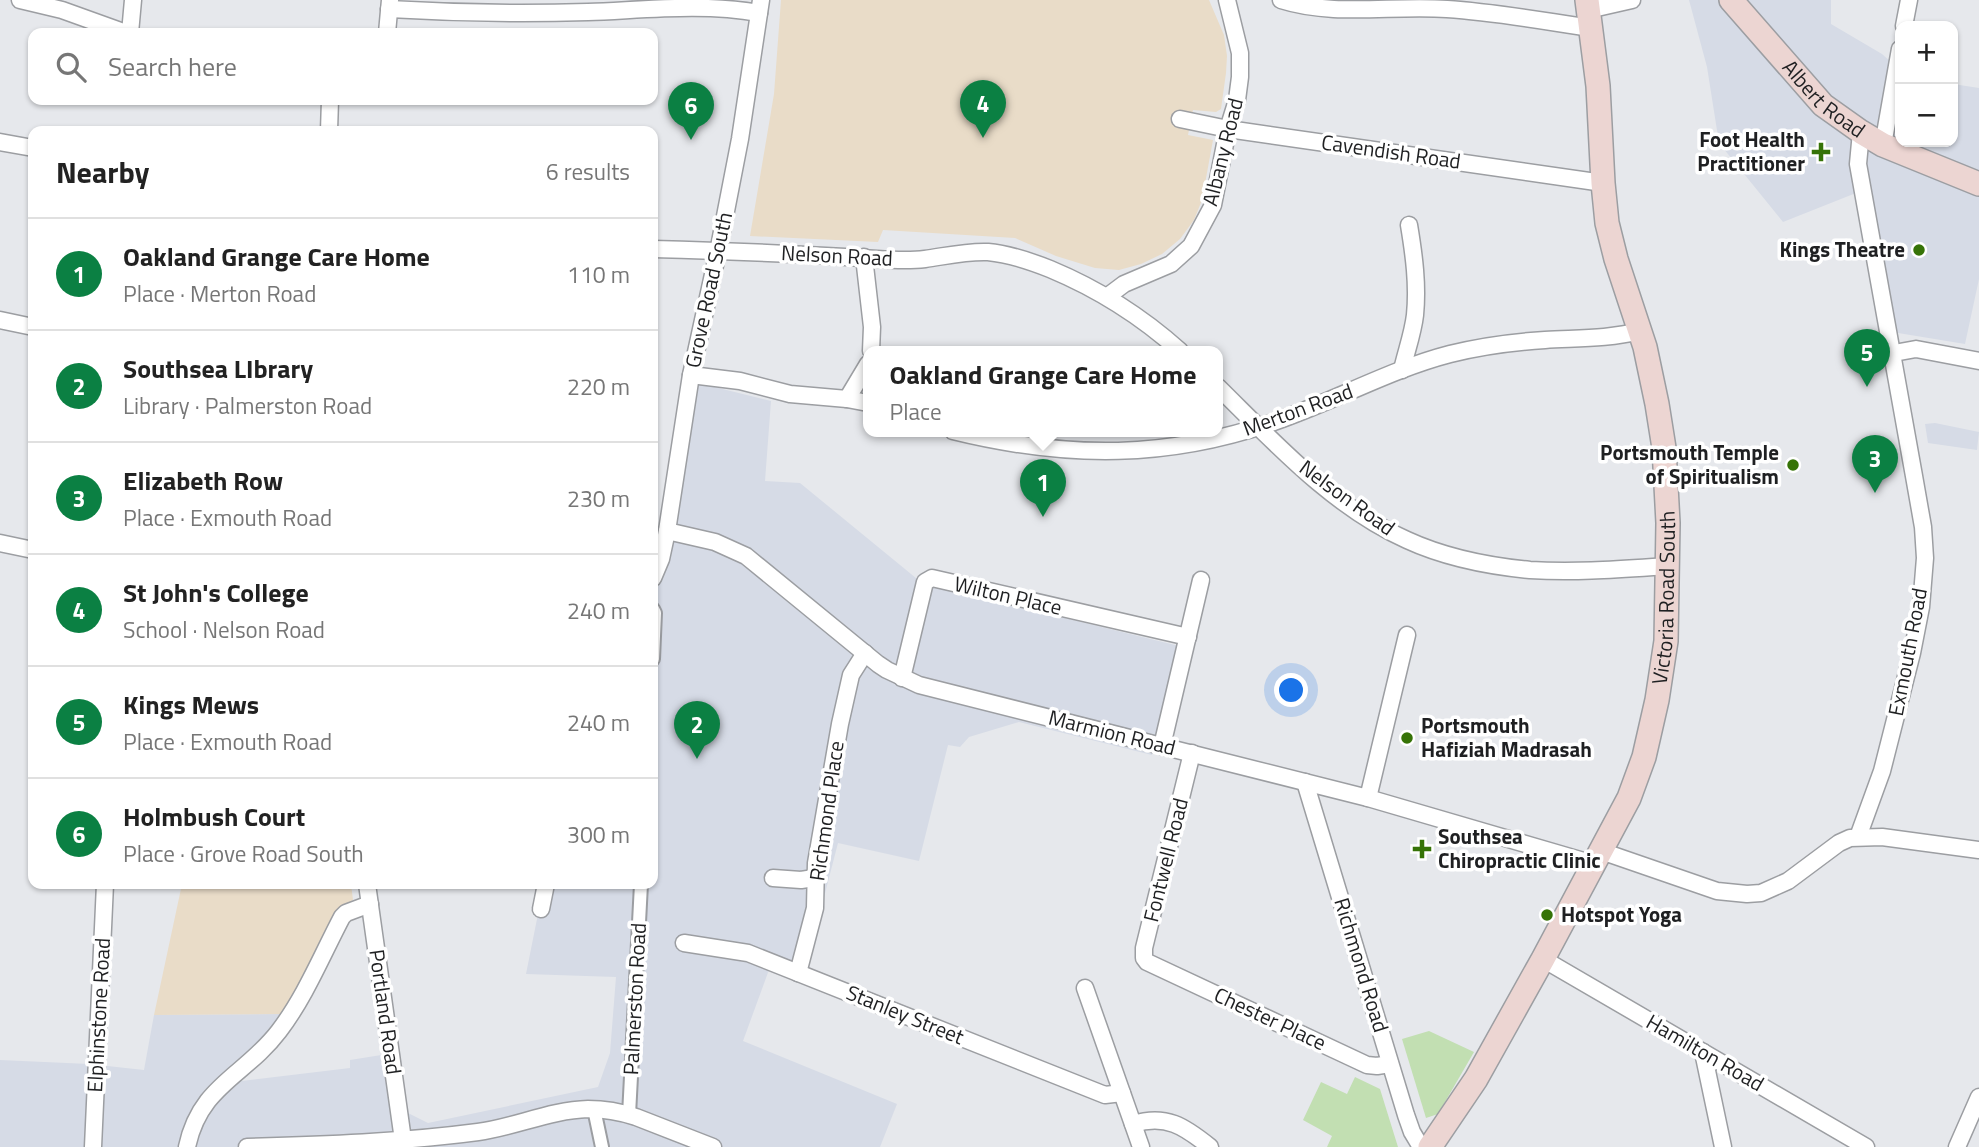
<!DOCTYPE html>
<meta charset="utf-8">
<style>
:root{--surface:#fff;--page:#f2f2f2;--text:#222;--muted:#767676;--line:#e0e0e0;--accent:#0b8043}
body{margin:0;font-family:"Titillium Web",sans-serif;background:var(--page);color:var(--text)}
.controls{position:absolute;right:21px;top:21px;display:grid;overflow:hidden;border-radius:14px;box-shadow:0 2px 5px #0004}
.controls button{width:63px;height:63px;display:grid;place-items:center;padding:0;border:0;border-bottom:2px solid var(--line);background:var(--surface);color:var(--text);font:35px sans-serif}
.you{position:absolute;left:1292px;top:691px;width:24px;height:24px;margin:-18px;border:5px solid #fff;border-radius:50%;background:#1a73e8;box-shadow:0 0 0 10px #1a73e833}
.badge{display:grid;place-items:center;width:46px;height:46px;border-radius:50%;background:var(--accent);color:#fff;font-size:23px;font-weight:700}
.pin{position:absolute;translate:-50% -58px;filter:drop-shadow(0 2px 4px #0008)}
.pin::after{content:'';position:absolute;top:37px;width:24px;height:21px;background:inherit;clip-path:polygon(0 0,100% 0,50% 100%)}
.popup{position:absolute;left:863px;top:346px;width:360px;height:91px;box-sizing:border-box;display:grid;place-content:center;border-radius:14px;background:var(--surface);filter:drop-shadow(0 2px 5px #0005);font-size:23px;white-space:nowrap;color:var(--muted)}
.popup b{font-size:26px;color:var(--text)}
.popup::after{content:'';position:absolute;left:50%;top:100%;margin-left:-14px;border:14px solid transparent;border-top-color:var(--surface)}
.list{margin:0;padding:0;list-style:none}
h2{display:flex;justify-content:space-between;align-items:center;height:91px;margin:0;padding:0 28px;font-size:30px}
h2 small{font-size:23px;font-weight:400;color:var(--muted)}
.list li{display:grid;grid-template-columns:46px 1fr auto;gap:21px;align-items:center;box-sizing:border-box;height:112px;padding:0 28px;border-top:2px solid var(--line)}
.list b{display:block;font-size:26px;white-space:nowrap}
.list p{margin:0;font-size:23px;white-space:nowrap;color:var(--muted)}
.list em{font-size:23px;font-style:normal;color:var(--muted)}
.icon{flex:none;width:38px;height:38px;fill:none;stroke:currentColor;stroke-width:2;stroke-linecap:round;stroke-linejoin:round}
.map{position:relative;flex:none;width:1979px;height:1147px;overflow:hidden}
.search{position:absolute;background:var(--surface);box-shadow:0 2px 5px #0004;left:28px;top:28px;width:630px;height:77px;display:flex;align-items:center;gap:18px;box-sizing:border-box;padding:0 24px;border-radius:14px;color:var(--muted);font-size:26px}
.panel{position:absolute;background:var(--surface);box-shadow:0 2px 5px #0004;left:28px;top:126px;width:630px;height:763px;border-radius:14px}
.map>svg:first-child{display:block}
.built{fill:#d6dbe6}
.education{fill:#e9dcc8}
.green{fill:#c2dfb2}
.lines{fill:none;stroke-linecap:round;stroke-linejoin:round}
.pedestrian-casing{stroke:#9c9ea2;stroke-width:16}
.minor-casing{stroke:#9c9ea2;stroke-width:19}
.secondary-casing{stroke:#9c9ea2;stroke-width:26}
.pedestrian{stroke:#fff;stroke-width:12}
.minor{stroke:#fff;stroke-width:16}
.secondary{stroke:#ecd5d2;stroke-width:23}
.poi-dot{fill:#367307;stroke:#fff;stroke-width:2.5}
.labels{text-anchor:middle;stroke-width:7;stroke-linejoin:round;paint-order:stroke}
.street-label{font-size:21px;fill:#1f2022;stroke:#fff}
.poi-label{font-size:21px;font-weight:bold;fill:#1f2022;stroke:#fff;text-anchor:end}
</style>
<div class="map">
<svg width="1979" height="1147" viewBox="0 0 1979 1147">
<rect width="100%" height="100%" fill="#e6e8ec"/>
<!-- built -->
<g class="built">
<path d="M1689,0H1831V24L1882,54L1900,70V142H1953V84L1979,88V279L1965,344L1880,330L1856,193L1783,222L1719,143L1707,67Z"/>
<path d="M686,380L771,401L765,481L800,483L922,583L1179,646L1152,755L1019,722L969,737L960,747L948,745L919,861L838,843L806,967L774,956L743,1041L897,1104L880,1147H0V1060L89,1064L144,1070L154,1015L284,1014L226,1083L350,1068V1060L400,1052L408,1113L428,1123L598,1087L610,1053L616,977L526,974L544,884H653V567Z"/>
<path d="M1935,423L1979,432L1977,450L1928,443L1925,424Z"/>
</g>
<!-- education -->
<g class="education">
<path d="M781,0H1209L1224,35L1227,56L1226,73L1221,109L1216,112L1193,110L1188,135L1213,140L1202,200L1194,220L1180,239L1162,254L1141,264L1119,270L1095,268L1056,256L1015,238L883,230L878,242L750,236L774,94Z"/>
<path d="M182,884H351L353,900L343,906L284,1014L154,1015Z"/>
</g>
<!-- green -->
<g class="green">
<path d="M1429,1031L1474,1052L1438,1114L1426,1118L1402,1039Z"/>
<path d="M1355,1077L1380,1089L1398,1147H1327L1332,1136L1303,1120L1321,1082L1347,1094Z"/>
</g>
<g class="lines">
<defs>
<g id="pedestrian">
<path d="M653,609L655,613L653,659"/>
<path d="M594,1109L602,1147"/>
<path d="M629,1115L641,884"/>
</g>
<g id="minor">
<path d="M20,0L62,10L126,33"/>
<path d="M1281,0C1335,17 1391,5 1447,9C1495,12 1543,21 1591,28"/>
<path d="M389,9C455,13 521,14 588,12C644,10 703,3 759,13"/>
<path d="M1588,10L1632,0"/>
<path d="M1904,26L1909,0"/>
<path d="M130,33L133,0"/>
<path d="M387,33L390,0"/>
<path d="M1180,119L1228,129L1603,183"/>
<path d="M329,131L330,100"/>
<path d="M0,142L33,148"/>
<path d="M1883,145L1900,49"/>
<path d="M653,249C727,251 802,254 877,259C892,260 909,261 925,259C946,256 967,251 988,252C1009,254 1030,261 1050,269C1098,289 1141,316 1180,351"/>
<path d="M864,257L872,327L871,351"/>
<path d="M1108,296L1124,284L1171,264L1191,246L1213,205L1228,129L1237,100L1240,77V53L1227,0"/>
<path d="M0,320L33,327"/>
<path d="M1894,353L1916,349L1979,361"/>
<path d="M1402,370C1406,352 1413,333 1415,315C1418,285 1414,255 1409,225"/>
<path d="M691,375L740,381L790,394L847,399L868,403"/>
<path d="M1218,387C1274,442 1333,507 1407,540C1446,558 1488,566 1530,570C1576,573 1623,569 1668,566"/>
<path d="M847,399L868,364"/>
<path d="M953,431C1067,459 1170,460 1282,419C1338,399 1392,369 1450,354C1482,346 1513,342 1545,340C1577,338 1608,339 1640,331"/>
<path d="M667,531L715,542L746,556L878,664L887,670L919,685L1368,798L1594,864"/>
<path d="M0,543L33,550"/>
<path d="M653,578L661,559L667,531L691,375L719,247L740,139L761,0"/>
<path d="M902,678L925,582L932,578L1188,637"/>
<path d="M1162,746L1201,580"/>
<path d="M1192,753L1144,948V958L1147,962L1367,1065L1377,1066L1390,1064"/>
<path d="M1305,782L1406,1115L1412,1132L1421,1147"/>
<path d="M1368,798L1407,635"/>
<path d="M1858,837L1882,771L1912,653L1921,607L1925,558L1923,527L1914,476L1858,164L1861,132"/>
<path d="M1601,851L1717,891L1747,894L1761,893L1788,881L1839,843L1850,838L1882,837L1979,850"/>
<path d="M773,878L801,880L814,878"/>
<path d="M367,884L404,1147"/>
<path d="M541,909L546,884"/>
<path d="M684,943L748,953L1105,1095L1122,1093"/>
<path d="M1543,959L1866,1147"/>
<path d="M798,973L815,908L816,863L840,724L851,675L865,653"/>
<path d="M1085,988L1141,1147"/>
<path d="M1703,1052L1723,1147"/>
<path d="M1133,1124C1166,1114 1184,1126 1210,1147"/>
<path d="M93,1147L105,884"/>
<path d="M187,1147C200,1085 245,1076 279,1031C305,997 322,955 342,917L346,913L370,904"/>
<path d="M247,1147C324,1145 402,1142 478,1132C515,1127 551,1110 588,1109C604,1109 621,1112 636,1117L713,1147"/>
<path d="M1957,1147L1979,1097"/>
</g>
<g id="secondary">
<path id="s1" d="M1731,0L1823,105L1861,132L1883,145L1979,184"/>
<path id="s2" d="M1430,1147L1476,1079L1543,959L1629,798L1644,757L1657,700L1666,641L1668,523L1664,448L1657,404L1645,347L1616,259L1607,223L1603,183L1598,86L1587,0"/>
</g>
</defs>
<!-- pedestrian casing -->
<use href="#pedestrian" class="pedestrian-casing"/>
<!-- minor casing -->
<use href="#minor" class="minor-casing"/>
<!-- secondary casing -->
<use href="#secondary" class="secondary-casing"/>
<!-- pedestrian -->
<use href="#pedestrian" class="pedestrian"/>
<!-- minor -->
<use href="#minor" class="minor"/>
<!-- secondary -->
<use href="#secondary" class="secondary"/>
</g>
<!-- markers -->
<g class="poi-dot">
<path d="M1817.5 141.5h7v7h7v7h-7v7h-7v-7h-7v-7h7z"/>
<circle cx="1919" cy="250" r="7"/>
<circle cx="1793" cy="465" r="7"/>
<circle cx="1407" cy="738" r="7"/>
<path d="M1418.5 838.5h7v7h7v7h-7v7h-7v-7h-7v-7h7z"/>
<circle cx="1547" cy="915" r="7"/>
</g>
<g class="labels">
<!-- street labels -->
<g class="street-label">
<text dy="7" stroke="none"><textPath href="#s1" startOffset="136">Albert Road</textPath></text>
<text transform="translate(1223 152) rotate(-76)" y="7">Albany Road</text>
<text transform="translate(1391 152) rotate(8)" y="7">Cavendish Road</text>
<text transform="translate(837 256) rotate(3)" y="7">Nelson Road</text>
<text transform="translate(709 290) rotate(-78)" y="7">Grove Road South</text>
<text transform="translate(1298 410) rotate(-20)" y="7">Merton Road</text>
<text transform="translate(1347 498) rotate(36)" y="7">Nelson Road</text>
<text transform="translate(1008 596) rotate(13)" y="7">Wilton Place</text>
<text dy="7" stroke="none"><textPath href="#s2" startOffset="607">Victoria Road South</textPath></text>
<text transform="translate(1908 652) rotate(-79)" y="7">Exmouth Road</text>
<text transform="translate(1112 733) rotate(14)" y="7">Marmion Road</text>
<text transform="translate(827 811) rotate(-82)" y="7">Richmond Place</text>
<text transform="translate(1166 860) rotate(-76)" y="7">Fontwell Road</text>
<text transform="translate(1361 965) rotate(73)" y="7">Richmond Road</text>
<text transform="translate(635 999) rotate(-87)" y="7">Palmerston Road</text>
<text transform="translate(385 1012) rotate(82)" y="7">Portland Road</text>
<text transform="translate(99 1015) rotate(-87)" y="7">Elphinstone Road</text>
<text transform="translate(905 1015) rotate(22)" y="7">Stanley Street</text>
<text transform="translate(1270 1019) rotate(25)" y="7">Chester Place</text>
<text transform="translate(1705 1053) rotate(30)" y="7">Hamilton Road</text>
</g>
<!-- poi labels -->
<g class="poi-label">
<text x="1805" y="147">Foot Health<tspan x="1805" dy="24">Practitioner</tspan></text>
<text x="1905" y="257">Kings Theatre</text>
<text x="1779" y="460">Portsmouth Temple<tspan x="1779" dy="24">of Spiritualism</tspan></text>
<text x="1421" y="733" text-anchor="start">Portsmouth<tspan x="1421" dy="24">Hafiziah Madrasah</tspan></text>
<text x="1438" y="844" text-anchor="start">Southsea<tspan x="1438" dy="24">Chiropractic Clinic</tspan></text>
<text x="1561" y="922" text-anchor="start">Hotspot Yoga</text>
</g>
</g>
</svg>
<div class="controls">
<button>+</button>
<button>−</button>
</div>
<div class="you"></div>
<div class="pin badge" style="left:1043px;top:517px">1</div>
<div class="popup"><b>Oakland Grange Care Home</b>Place</div>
<div class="pin badge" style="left:697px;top:759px">2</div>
<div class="pin badge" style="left:1875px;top:493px">3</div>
<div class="pin badge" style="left:983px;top:138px">4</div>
<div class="pin badge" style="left:1867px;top:387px">5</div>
<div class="pin badge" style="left:691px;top:140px">6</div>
<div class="search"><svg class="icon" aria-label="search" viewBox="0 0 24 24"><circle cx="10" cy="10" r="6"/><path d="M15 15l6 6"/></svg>Search here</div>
<section class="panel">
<h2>Nearby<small>6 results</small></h2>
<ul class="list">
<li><span class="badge">1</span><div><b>Oakland Grange Care Home</b><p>Place · Merton Road</p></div><em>110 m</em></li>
<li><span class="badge">2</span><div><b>Southsea LIbrary</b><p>Library · Palmerston Road</p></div><em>220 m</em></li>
<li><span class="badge">3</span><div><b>Elizabeth Row</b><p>Place · Exmouth Road</p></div><em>230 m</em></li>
<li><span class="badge">4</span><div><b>St John's College</b><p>School · Nelson Road</p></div><em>240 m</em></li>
<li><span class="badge">5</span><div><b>Kings Mews</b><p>Place · Exmouth Road</p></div><em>240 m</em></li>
<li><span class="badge">6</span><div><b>Holmbush Court</b><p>Place · Grove Road South</p></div><em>300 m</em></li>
</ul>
</section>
</div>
